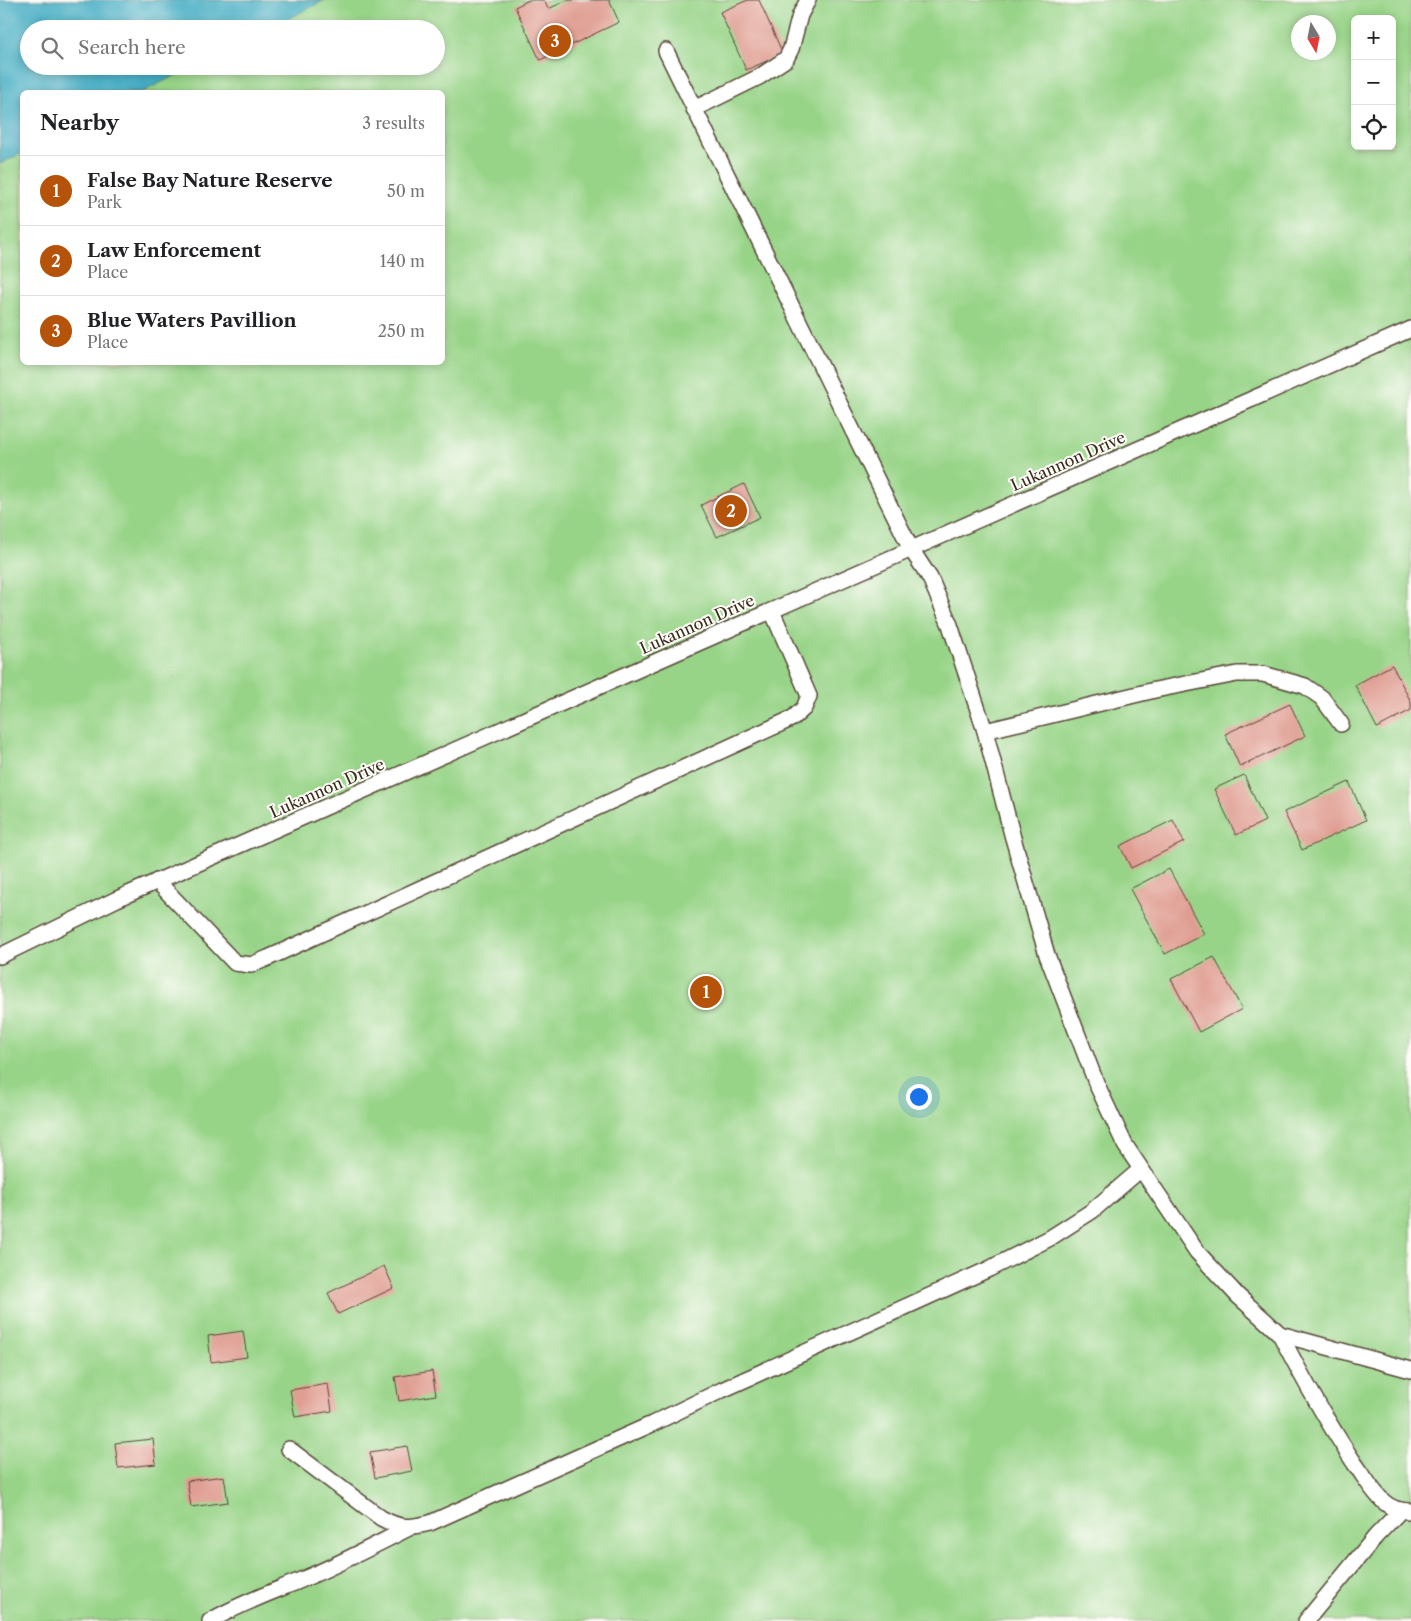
<!DOCTYPE html>
<meta charset="utf-8">
<style>
:root{--surface:#fff;--page:#f6f6f6;--text:#202124;--muted:#757577;--line:#e0e0e0;--accent:#b45309}
body{margin:0;font-family:"Libre Caslon Text",serif;background:var(--page);color:var(--text)}
.controls{position:absolute;right:15px;top:15px;display:grid;overflow:hidden;border-radius:8px;box-shadow:0 2px 8px #0003}
.controls button{width:45px;height:45px;display:grid;place-items:center;padding:0;border:0;border-bottom:1px solid var(--line);background:var(--surface);color:var(--text);font:25px sans-serif}
.compass{position:absolute;left:1291px;top:15px;width:45px;height:45px;border-radius:50%;background:var(--surface);box-shadow:0 2px 8px #0003;rotate:170deg}
.you{position:absolute;left:918px;top:1096px;width:18px;height:18px;margin:-12px;border:4px solid #fff;border-radius:50%;background:#1a73e8;box-shadow:0 0 0 8px #1a73e833}
.badge{display:grid;place-items:center;width:32px;height:32px;border-radius:50%;background:var(--accent);color:#fff;font-size:16px;font-weight:700}
.pin{position:absolute;translate:-50% -50%;border:2px solid #fff;box-shadow:0 1px 5px #0006}
.list{margin:0;padding:0;list-style:none}
h2{display:flex;justify-content:space-between;align-items:center;height:65px;margin:0;padding:0 20px;font-size:21px}
h2 small{font-size:16px;font-weight:400;color:var(--muted)}
.list li{display:grid;grid-template-columns:32px 1fr auto;gap:15px;align-items:center;box-sizing:border-box;height:70px;padding:0 20px;border-top:1px solid var(--line)}
.list b{display:block;font-size:19px;white-space:nowrap}
.list p{margin:0;font-size:16px;white-space:nowrap;color:var(--muted)}
.list em{font-size:16px;font-style:normal;color:var(--muted)}
.icon{flex:none;width:28px;height:28px;fill:none;stroke:currentColor;stroke-width:2;stroke-linecap:round;stroke-linejoin:round}
.map{position:relative;flex:none;width:1411px;height:1621px;overflow:hidden}
.search{position:absolute;background:var(--surface);box-shadow:0 2px 8px #0003;left:20px;top:20px;width:425px;height:55px;display:flex;align-items:center;gap:12px;box-sizing:border-box;padding:0 18px;border-radius:28px;color:var(--muted);font-size:19px}
.panel{position:absolute;background:var(--surface);box-shadow:0 2px 8px #0003;left:20px;top:90px;width:425px;height:275px;border-radius:8px}
.map>svg:first-child{display:block}
.green{fill:#98d488;stroke:#6a7f53;fill-rule:evenodd}
.water{fill:#44adc4;stroke:#406c71}
.building{fill:#e09e93}
.lines{fill:none;stroke-linecap:round;stroke-linejoin:round}
.lane-casing{stroke:#554536;stroke-width:18}
.lane{stroke:#fff;stroke-width:15}
.labels{text-anchor:middle;stroke-width:4;stroke-linejoin:round;paint-order:stroke}
.street-label{font-size:16px;fill:#3b2a1e;stroke:#fdfcf7}
</style>
<div class="map">
<svg width="1411" height="1621" viewBox="0 0 1411 1621">
<rect width="100%" height="100%" fill="#fdfcf7"/>
<filter id="ink" filterUnits="userSpaceOnUse"><feTurbulence type="fractalNoise" baseFrequency=".02" numOctaves="2"/><feDisplacementMap in="SourceGraphic" scale="10" xChannelSelector="R" yChannelSelector="G"/><feConvolveMatrix kernelMatrix="1 2 1 2 8 2 1 2 1" color-interpolation-filters="sRGB"/></filter>
<filter id="wash" filterUnits="userSpaceOnUse"><feTurbulence type="fractalNoise" baseFrequency=".0096" numOctaves="4" result="noise"/><feDisplacementMap in="SourceGraphic" scale="20" xChannelSelector="R" yChannelSelector="G"/><feGaussianBlur stdDeviation="1.12" result="paint"/><feColorMatrix in="noise" values="0 0 0 0 0 0 0 0 0 0 0 0 0 0 0 0 0 1.4 0 .05"/><feComposite in="paint" operator="in"/></filter>
<g filter="url(#wash)">
<rect width="100%" height="100%" fill="#e9e1bd"/>
<!-- green -->
<path class="green" d="M125,0H1411V1621H0V68L29,66H436V29H72ZM1355,19H1392V146H1355ZM1298,22H1328V52H1298ZM22,92H442V362H22Z"/>
<!-- water -->
<path class="water" d="M0,0H325L268,29H29V66H194L142,92H22V153L0,164Z"/>
<g id="blocks">
<!-- building -->
<g class="building">
<path d="M529,0H544L548,9L568,0H609L619,22L540,60L515,7Z"/>
<path d="M748,0H759L783,54L746,70L720,12Z"/>
<path d="M744,484L760,517L717,537L701,505Z"/>
<path d="M1392,665L1411,702V710L1377,728L1355,685Z"/>
<path d="M1290,704L1305,736L1240,767L1225,734Z"/>
<path d="M1244,775L1265,821L1236,835L1214,789Z"/>
<path d="M1349,782L1366,820L1302,850L1284,812Z"/>
<path d="M1173,820L1184,842L1131,868L1120,846Z"/>
<path d="M1169,869L1204,934L1165,954L1130,889Z"/>
<path d="M1214,957L1242,1009L1199,1032L1171,979Z"/>
<path d="M384,1266L394,1288L338,1314L328,1293Z"/>
<path d="M243,1331L247,1357L211,1362L208,1336Z"/>
<path d="M432,1371L436,1395L399,1401L395,1377Z"/>
<path d="M328,1384L332,1411L295,1417L290,1390Z"/>
<path d="M153,1439L156,1464L118,1468L115,1443Z"/>
<path d="M407,1446L412,1471L375,1478L370,1452Z"/>
<path d="M224,1476L228,1502L191,1507L187,1481Z"/>
</g>
</g>
</g>
<g filter="url(#ink)">
<use href="#blocks" fill-opacity="0" stroke="#554536" stroke-width="1"/>
<g class="lines">
<defs>
<g id="lane">
<path d="M666,51L911,549L930,578L950,625L985,731L1013,838L1047,955L1097,1085L1125,1145L1197,1252L1238,1296L1280,1334L1411,1370"/>
<path d="M694,109L759,77L786,59L791,49L800,15L808,0"/>
<path d="M985,731L1155,690L1237,674H1263L1305,686L1322,698L1341,724"/>
<path d="M157,881L235,963L251,965L268,958L793,718L804,708L809,696L772,611"/>
<path d="M0,956L117,899L1411,329"/>
<path d="M1280,1334C1303,1379 1327,1422 1355,1464C1364,1476 1372,1491 1383,1501C1390,1508 1401,1511 1411,1511"/>
<path d="M289,1449L381,1518C401,1529 408,1528 430,1523L652,1424L722,1390L989,1269L1050,1238L1092,1211L1141,1169"/>
<path d="M210,1621C239,1604 270,1593 301,1580C338,1565 373,1546 409,1528"/>
<path d="M1306,1621L1376,1536L1401,1510"/>
</g>
</defs>
<!-- lane casing -->
<use href="#lane" class="lane-casing"/>
<!-- lane -->
<use href="#lane" class="lane"/>
</g>
</g>
<g class="labels">
<!-- street labels -->
<g class="street-label">
<text transform="translate(1068 461) rotate(-24)" y="6">Lukannon Drive</text>
<text transform="translate(697 624) rotate(-24)" y="6">Lukannon Drive</text>
<text transform="translate(327 788) rotate(-24)" y="6">Lukannon Drive</text>
</g>
</g>
</svg>
<div class="controls">
<button>+</button>
<button>−</button>
<button><svg class="icon" aria-label="locate" viewBox="0 0 24 24"><circle cx="12" cy="12" r="6"/><path d="M12 2v4M12 18v4M2 12h4M18 12h4"/></svg></button>
</div>
<svg class="compass" viewBox="-18 -18 36 36"><path d="M0-13l5 13h-10z" fill="#e53935"/><path d="M0 13l5-13h-10z" fill="#757577"/></svg>
<div class="you"></div>
<div class="pin badge" style="left:706px;top:992px">1</div>
<div class="pin badge" style="left:731px;top:511px">2</div>
<div class="pin badge" style="left:555px;top:41px">3</div>
<div class="search"><svg class="icon" aria-label="search" viewBox="0 0 24 24"><circle cx="10" cy="10" r="6"/><path d="M15 15l6 6"/></svg>Search here</div>
<section class="panel">
<h2>Nearby<small>3 results</small></h2>
<ul class="list">
<li><span class="badge">1</span><div><b>False Bay Nature Reserve</b><p>Park</p></div><em>50 m</em></li>
<li><span class="badge">2</span><div><b>Law Enforcement</b><p>Place</p></div><em>140 m</em></li>
<li><span class="badge">3</span><div><b>Blue Waters Pavillion</b><p>Place</p></div><em>250 m</em></li>
</ul>
</section>
</div>
